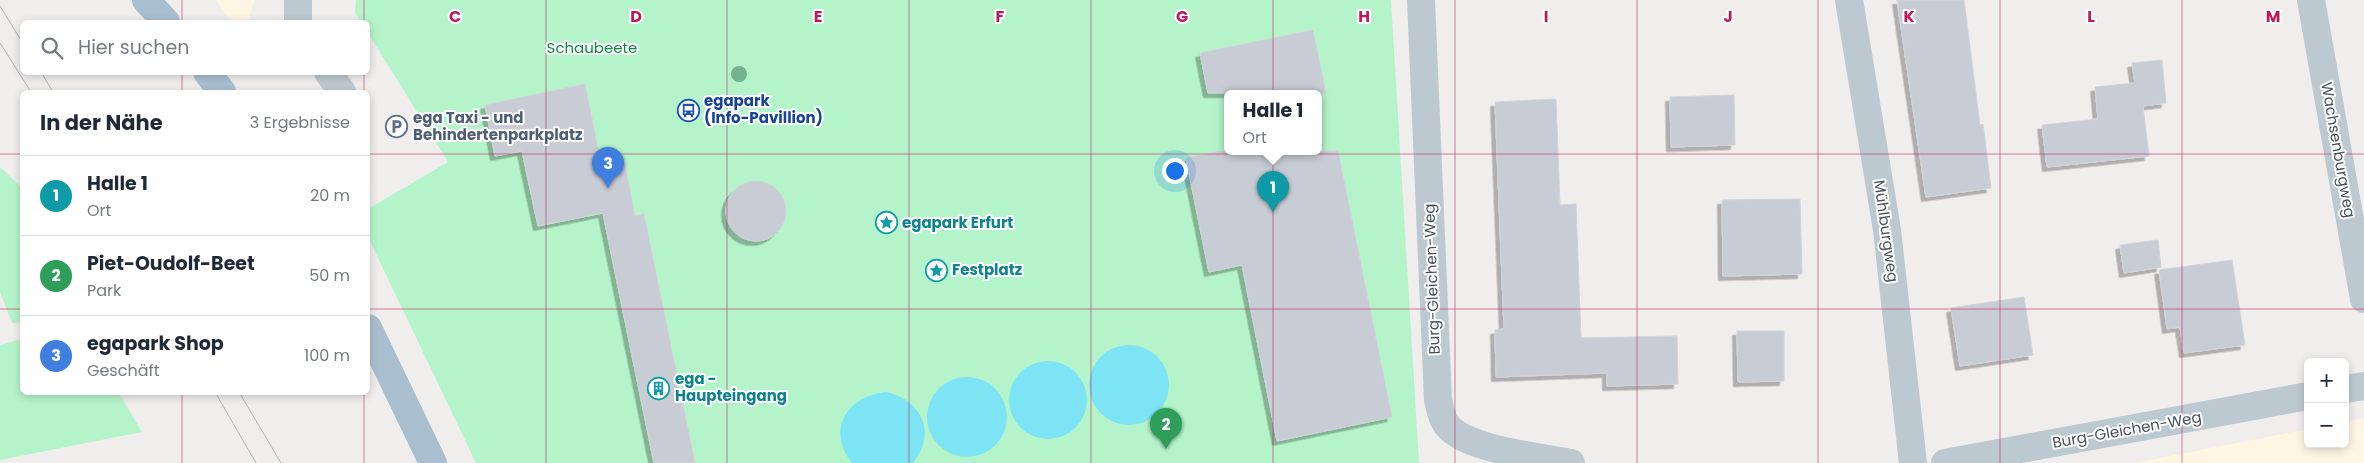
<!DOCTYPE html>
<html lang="de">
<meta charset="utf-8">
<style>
:root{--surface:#fff;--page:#f2f2f3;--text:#1f2937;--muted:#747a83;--line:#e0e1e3;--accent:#047af3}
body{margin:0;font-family:Poppins,sans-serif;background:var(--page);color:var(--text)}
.controls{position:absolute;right:15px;bottom:15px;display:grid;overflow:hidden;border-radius:8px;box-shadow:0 2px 8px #0003}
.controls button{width:45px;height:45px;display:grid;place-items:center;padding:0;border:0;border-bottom:1px solid var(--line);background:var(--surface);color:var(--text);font:25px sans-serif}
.you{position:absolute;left:1174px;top:170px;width:18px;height:18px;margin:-12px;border:4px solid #fff;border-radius:50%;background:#1a73e8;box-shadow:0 0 0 8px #1a73e833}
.badge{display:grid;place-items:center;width:32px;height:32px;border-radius:50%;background:var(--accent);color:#fff;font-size:16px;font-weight:700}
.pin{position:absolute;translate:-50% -41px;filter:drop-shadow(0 1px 2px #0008)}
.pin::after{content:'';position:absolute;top:26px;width:18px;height:15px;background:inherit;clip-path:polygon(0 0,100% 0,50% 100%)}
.popup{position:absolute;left:1224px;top:90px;width:98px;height:65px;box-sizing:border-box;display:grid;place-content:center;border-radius:8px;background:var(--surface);filter:drop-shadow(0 1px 4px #0005);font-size:16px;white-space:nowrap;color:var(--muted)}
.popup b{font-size:19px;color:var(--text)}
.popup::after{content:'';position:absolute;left:50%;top:100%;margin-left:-10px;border:10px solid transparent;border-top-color:var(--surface)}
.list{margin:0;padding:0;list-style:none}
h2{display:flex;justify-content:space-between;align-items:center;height:65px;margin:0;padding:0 20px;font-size:21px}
h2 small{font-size:16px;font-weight:400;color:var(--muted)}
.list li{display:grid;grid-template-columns:32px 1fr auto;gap:15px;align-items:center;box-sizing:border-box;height:80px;padding:0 20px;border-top:1px solid var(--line)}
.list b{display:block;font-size:19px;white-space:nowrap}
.list p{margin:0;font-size:16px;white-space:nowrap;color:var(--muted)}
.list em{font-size:16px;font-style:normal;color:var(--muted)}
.icon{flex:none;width:28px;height:28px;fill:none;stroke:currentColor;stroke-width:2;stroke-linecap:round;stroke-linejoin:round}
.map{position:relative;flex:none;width:2364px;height:463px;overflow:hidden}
.search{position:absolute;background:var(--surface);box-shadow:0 2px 8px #0003;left:20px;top:20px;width:350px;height:55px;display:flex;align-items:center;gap:12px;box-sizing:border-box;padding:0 18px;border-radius:8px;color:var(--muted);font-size:19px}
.panel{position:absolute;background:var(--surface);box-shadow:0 2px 8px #0003;left:20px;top:90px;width:350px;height:305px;border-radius:8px}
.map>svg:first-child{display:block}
.commercial{fill:#fef5e3}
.green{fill:#b5f4ca;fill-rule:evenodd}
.water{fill:#7de4f6}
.building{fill:#c8ccd4;stroke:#d0d4da;filter:url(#shadow)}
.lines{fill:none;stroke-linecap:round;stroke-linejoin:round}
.minor{stroke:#bcc9d1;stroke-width:28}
.major{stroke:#a9bfd0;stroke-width:28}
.tram{stroke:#aeb3b9;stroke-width:1}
.tree{fill:#73b48f}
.grid{fill:none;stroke:#c2185b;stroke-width:1;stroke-opacity:0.55}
.labels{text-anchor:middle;stroke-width:4;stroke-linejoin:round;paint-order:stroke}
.park-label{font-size:15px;fill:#0c8642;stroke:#fff}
.transit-label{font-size:15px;font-weight:bold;fill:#164399;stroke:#fff;text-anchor:start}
.service-label{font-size:15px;font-weight:bold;fill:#4e5e75;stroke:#fff;text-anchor:start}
.street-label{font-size:15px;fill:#43525d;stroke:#fff}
.culture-label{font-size:15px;font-weight:bold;fill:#0d838f;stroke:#fff;text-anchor:start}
.grid-label{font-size:16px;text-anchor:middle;font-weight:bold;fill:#c2185b;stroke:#fff;stroke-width:4;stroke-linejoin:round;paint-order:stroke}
</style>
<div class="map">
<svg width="2364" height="463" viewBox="0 0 2364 463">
<defs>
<filter id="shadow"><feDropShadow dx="-4.5" dy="4.5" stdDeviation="0" flood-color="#0004"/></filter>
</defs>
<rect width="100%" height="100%" fill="#f0eded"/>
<!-- commercial -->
<g class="commercial">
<path d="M215,0H255L247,22H232Z"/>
<path d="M2364,418V463H2134L2308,429V444H2345V422Z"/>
</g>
<!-- green -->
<g class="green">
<path d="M356,0H1391L1419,463H476L368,237V209L448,162L368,33V22H361L355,13ZM1228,93H1318V151H1228Z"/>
<path d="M0,167L22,188V322L12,323L0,292Z"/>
<path d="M22,339V392L119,393L142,432L0,460V345Z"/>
</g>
<!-- water -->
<g class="water">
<circle cx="1129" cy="385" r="40"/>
<circle cx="1048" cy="400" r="39"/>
<circle cx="967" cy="417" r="40"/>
<path d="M887,392C922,401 937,433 913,463H852C825,429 848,395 887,392Z"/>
</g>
<!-- building -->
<g class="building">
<path d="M1897,0H1964L1980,125L1983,124L1991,188L1926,197Z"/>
<path d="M1313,30L1326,93H1208L1200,53Z"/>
<path d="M2162,60L2166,103L2143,106L2149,156L2047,167L2042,125L2098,119L2095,87L2135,83L2132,63Z"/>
<path d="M585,84L601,163L624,159L635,216L644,214L695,463H654L603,213L538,226L522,151L495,156L485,105Z"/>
<path d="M1734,95L1735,145L1671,147L1670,97Z"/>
<path d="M1556,99L1560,205L1576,204L1581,338L1677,336L1678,384L1607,386V373L1496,377L1495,330L1504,329L1495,102Z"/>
<path d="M1221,151H1338L1392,417L1277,441L1242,265L1209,272L1186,158Z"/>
<circle cx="756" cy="211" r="30"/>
<path d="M1800,199L1802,274L1723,276L1722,200Z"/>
<path d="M2158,240L2161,267L2124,273L2120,245Z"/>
<path d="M2232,260L2245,345L2184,353L2180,327L2167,329L2159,270Z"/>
<path d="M2024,297L2033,355L1960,366L1951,308Z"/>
<path d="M1737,331H1784V381L1738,382Z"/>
</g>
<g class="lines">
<!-- minor -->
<g class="minor">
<path d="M298,0V22"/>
<path d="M1421,0L1438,400C1440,407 1441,416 1445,422C1459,449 1541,457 1571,463"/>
<path d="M1849,0L1887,230L1913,463"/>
<path d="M2311,0L2364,299"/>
<path d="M328,72L342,92"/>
<path d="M2345,389L2364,386"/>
<path d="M1945,463L2308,396"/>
</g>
<!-- major -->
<g class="major">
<path d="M146,0L166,22"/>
<path d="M207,72L222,92"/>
<path d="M368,328L433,463"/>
</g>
<!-- tram -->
<g class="tram">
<path d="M0,6L22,42"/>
<path d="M0,43L31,92"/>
<path d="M41,72L53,92"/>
<path d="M215,392L256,463"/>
<path d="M239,392L281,463"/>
</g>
</g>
<!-- trees -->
<circle class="tree" cx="739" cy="74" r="8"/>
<!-- grid -->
<path class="grid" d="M182,0V22M364,0V22M546,0V463M727,0V463M909,0V463M1091,0V463M1273,0V463M1455,0V463M1637,0V463M1818,0V463M2000,0V463M2182,0V463M182,72V92M364,72V92M0,154H22M368,154H2364M0,309H22M368,309H2364M182,392V463M364,392V463"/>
<!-- icons -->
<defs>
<symbol id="bus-ring" viewBox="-11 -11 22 22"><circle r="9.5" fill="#fff" stroke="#1a4fb4" stroke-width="1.5"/><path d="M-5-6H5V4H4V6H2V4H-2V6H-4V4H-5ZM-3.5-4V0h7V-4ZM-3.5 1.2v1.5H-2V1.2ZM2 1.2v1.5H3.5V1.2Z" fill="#1a4fb4"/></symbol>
<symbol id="parking-ring" viewBox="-11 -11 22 22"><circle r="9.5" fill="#fff" stroke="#5c6f8a" stroke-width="1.5"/><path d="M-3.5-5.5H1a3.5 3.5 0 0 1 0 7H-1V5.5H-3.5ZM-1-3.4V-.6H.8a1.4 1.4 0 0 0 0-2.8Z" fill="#5c6f8a"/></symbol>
<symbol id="sight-ring" viewBox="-11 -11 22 22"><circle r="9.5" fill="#fff" stroke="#0f9aa8" stroke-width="1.5"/><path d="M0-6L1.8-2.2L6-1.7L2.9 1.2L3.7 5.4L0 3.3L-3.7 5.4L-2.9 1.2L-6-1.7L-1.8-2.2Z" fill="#0f9aa8"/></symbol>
<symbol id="building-ring" viewBox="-11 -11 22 22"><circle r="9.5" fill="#fff" stroke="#0f9aa8" stroke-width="1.5"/><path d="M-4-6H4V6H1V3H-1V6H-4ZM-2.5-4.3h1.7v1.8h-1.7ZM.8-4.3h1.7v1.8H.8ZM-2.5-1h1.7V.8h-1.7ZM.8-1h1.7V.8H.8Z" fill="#0f9aa8"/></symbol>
</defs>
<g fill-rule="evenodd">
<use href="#bus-ring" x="676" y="98" width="25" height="25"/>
<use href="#parking-ring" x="384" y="114" width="25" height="25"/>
<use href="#sight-ring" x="874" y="210" width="25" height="25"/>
<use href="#sight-ring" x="924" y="258" width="25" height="25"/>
<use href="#building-ring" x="646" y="376" width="25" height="25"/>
</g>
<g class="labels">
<!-- park labels -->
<g class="park-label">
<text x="592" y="53">Schaubeete</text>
</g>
<!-- transit labels -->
<g class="transit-label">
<text x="704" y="106">egapark<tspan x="704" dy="17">(Info-Pavillion)</tspan></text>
</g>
<!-- service labels -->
<g class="service-label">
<text x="413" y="123">ega Taxi - und<tspan x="413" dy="17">Behindertenparkplatz</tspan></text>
</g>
<!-- street labels -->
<g class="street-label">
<text transform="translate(2338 150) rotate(80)" y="5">Wachsenburgweg</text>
<text transform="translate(1886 231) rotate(82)" y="5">Mühlburgweg</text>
<text transform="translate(1432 279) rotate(-92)" y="5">Burg-Gleichen-Weg</text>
<text transform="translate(2127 430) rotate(-10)" y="5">Burg-Gleichen-Weg</text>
</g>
<!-- culture labels -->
<g class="culture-label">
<text x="902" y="228">egapark Erfurt</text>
<text x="952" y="275">Festplatz</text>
<text x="675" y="384">ega -<tspan x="675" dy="17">Haupteingang</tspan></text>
</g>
</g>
<g class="grid-label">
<text x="455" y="22">C</text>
<text x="636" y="22">D</text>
<text x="818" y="22">E</text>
<text x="1000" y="22">F</text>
<text x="1182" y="22">G</text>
<text x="1364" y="22">H</text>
<text x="1546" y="22">I</text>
<text x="1728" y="22">J</text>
<text x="1909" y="22">K</text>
<text x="2091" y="22">L</text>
<text x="2273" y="22">M</text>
</g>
</svg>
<div class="controls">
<button>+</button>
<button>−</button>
</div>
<div class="you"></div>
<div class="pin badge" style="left:1273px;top:212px;background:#0f9aa8">1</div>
<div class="popup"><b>Halle 1</b>Ort</div>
<div class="pin badge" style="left:1166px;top:449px;background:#2e9e5b">2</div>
<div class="pin badge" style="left:608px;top:188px;background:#3f7fe0">3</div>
<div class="search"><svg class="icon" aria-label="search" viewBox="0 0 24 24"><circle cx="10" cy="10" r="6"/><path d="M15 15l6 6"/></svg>Hier suchen</div>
<section class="panel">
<h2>In der Nähe<small>3 Ergebnisse</small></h2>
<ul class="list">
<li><span class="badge" style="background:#0f9aa8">1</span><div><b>Halle 1</b><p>Ort</p></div><em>20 m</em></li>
<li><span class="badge" style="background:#2e9e5b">2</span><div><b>Piet-Oudolf-Beet</b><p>Park</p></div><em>50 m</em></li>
<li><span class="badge" style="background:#3f7fe0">3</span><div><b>egapark Shop</b><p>Geschäft</p></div><em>100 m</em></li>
</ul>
</section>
</div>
